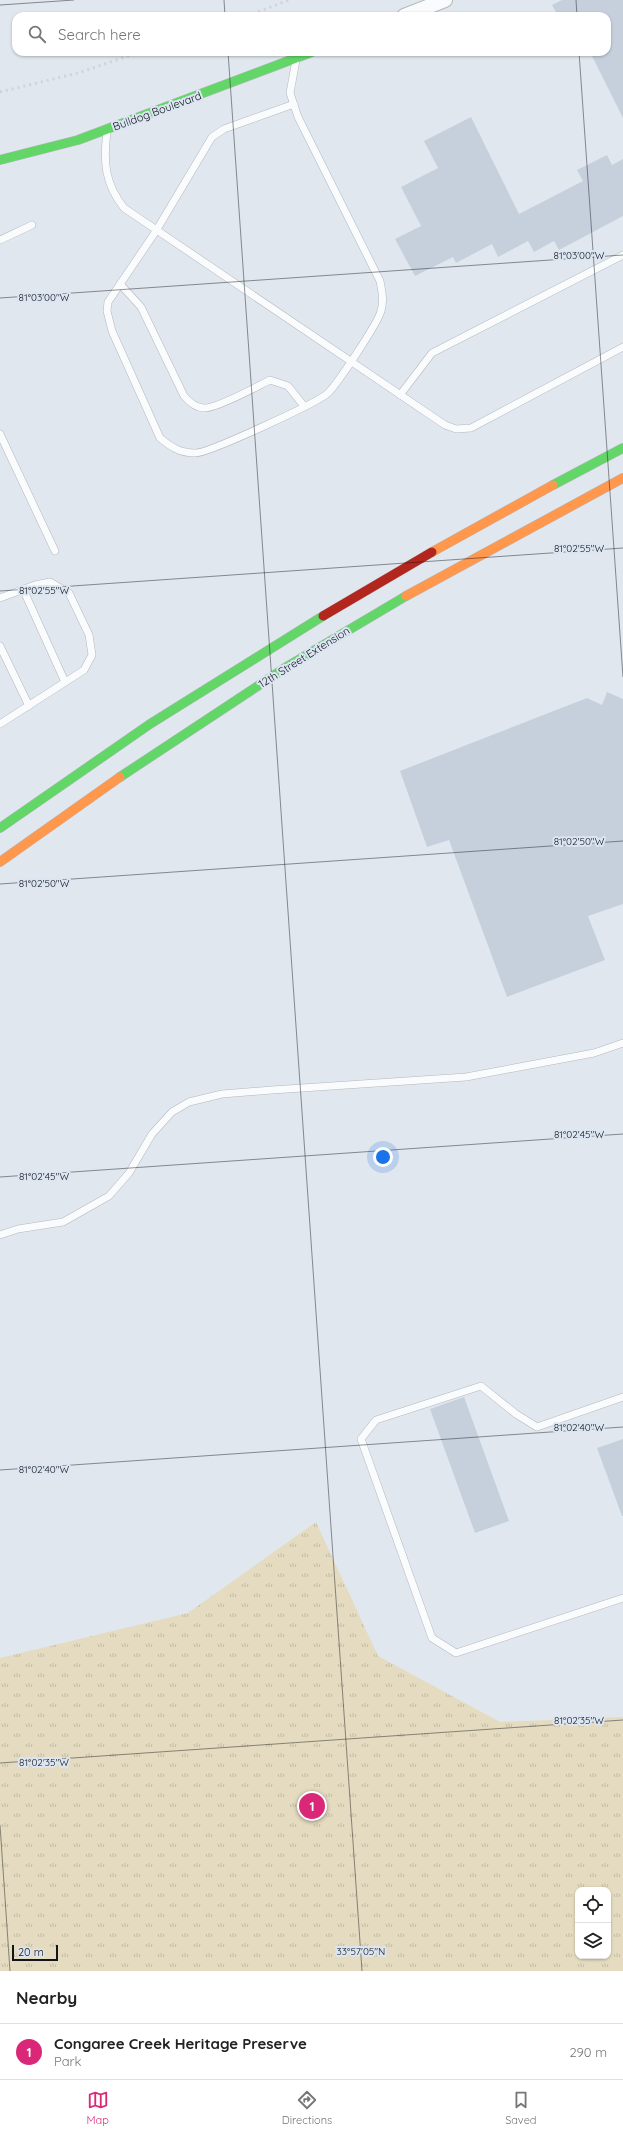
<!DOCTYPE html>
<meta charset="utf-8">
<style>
:root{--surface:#fff;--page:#f6f6f6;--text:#222;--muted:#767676;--line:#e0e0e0;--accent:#db2777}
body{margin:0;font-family:Quicksand,sans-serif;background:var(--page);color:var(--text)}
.controls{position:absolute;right:12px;bottom:12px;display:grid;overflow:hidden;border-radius:8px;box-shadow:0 1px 3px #0004}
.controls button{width:36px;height:36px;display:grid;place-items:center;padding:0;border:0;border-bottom:1px solid var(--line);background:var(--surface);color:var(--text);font:20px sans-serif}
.scale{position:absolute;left:12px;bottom:10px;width:46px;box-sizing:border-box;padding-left:4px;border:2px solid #12151a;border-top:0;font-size:11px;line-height:14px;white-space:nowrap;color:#12151a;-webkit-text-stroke:3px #dce6f3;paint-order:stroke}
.you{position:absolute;left:383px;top:1157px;width:14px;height:14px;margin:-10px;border:3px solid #fff;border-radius:50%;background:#1a73e8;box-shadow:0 0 0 6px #1a73e833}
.badge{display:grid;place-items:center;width:26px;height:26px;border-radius:50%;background:var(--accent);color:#fff;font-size:13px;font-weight:700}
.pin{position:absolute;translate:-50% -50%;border:2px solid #fff;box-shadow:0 1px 4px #0006}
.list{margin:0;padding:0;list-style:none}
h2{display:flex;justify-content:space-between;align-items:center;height:52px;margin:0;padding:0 16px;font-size:17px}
h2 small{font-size:13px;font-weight:400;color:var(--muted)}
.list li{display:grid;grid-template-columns:26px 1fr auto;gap:12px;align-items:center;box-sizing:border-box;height:56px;padding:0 16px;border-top:1px solid var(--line)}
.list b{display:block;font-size:15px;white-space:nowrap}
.list p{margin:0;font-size:13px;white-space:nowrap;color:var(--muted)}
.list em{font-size:13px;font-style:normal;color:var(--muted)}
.icon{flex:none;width:22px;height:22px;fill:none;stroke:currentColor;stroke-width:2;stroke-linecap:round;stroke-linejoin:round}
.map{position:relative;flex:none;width:623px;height:1971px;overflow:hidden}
.search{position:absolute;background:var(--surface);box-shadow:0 1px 3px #0004;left:12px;right:12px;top:12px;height:44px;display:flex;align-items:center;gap:10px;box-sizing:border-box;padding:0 14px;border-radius:12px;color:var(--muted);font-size:15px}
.sheet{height:108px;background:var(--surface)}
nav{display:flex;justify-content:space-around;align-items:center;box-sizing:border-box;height:56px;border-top:1px solid var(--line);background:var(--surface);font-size:11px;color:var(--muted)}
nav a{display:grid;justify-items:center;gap:2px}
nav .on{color:var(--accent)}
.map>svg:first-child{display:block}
.park{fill:url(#park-tufts);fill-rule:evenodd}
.building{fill:#c6d0dd}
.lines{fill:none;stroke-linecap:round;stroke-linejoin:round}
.lane-casing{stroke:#b4b8be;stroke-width:8}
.street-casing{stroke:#b4b8be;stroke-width:16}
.fast-casing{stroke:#b4b8be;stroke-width:10}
.slow-casing{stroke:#b4b8be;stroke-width:10}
.jam-casing{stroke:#b4b8be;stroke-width:10}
.lane{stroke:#fafbfc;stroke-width:7}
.street{stroke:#fafbfc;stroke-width:14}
.fast{stroke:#63d668;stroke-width:9}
.slow{stroke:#ff974d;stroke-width:9}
.jam{stroke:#b3261e;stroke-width:9}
.rail{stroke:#d2d3d5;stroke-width:3;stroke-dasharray:2 4;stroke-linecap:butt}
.ticks{fill:none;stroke:#12151a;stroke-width:1;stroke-opacity:0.45}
.labels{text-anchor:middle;stroke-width:4;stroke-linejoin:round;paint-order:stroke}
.street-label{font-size:11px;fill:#12151a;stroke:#dce6f3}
.ticks-label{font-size:10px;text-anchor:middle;fill:#12151a;stroke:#dce6f3;stroke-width:4;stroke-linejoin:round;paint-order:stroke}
</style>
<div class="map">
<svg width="623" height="1971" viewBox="0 0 623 1971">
<defs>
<pattern id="park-tufts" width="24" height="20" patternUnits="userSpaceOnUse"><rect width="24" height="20" fill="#e4dbc0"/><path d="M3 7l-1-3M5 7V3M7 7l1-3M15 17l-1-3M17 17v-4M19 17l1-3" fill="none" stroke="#c3bba4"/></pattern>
</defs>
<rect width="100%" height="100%" fill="#e1e7ee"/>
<!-- park -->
<path class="park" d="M316,1522L378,1656L500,1722L623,1717V1971H0V1658L188,1613ZM578,1890H608V1956H578Z"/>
<!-- building -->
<g class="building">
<path d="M562,0H623V118L590,52H607V16H558L552,5Z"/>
<path d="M471,117L519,214L583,181L577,170L607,155L612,165L623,159V216L559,250L554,241L534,252L528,241L498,257L492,244L456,263L453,257L415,276L395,239L421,226L401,187L438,168L424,141Z"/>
<path d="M607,692L623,699V904L588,916L605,960L507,997L449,840L427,847L400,771L587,698L602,705Z"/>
<path d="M464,1397L509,1521L475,1533L430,1409Z"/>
<path d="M623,1439V1516H622L597,1448Z"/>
</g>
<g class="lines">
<defs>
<g id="lane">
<path d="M294,104L224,129L212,137L156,231L108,302L107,311L112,331L160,438C171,447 180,453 195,453C207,454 319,402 328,393C338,383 378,323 381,311C384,300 382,292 380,281L298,117L290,93L296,60"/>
<path d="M107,132C103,162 105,184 124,208L445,425L456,429L471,428L623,347"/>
<path d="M0,240L32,225"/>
<path d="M120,284L141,307L184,396C189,402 196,408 205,408C218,408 256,387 270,380L288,386L304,406"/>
<path d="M400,395L432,353L623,255"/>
<path d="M0,434L55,551"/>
<path d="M23,589L65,682"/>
<path d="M0,598L35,585L50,582L69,593L89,635L92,655L84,670L0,724"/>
<path d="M0,646L29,706"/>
<path d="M0,1235L18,1229L63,1222L109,1196L129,1173L152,1134L172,1112L189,1102L222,1094L272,1090L466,1077L594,1053L623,1043"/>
<path d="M623,1397L537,1427L516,1414L481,1386L376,1420L361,1439L432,1638L456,1653L623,1598"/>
</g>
<path id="street" d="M404,16L445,0"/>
<g id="fast">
<path d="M0,160L78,140L312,52"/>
<path d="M553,485L623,448"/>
<path d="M120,777L288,666L406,596"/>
<path d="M0,828L150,724L323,616"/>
</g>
<g id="slow">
<path d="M432,552L553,485"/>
<path d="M406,596L623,478"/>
<path d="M0,862L120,777"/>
</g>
<path id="jam" d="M323,616L432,552"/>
</defs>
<!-- lane casing -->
<use href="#lane" class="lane-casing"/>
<!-- street casing -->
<use href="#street" class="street-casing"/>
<!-- fast casing -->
<use href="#fast" class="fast-casing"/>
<!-- slow casing -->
<use href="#slow" class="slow-casing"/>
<!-- jam casing -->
<use href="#jam" class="jam-casing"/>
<!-- lane -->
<use href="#lane" class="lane"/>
<!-- street -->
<use href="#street" class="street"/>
<!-- fast -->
<use href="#fast" class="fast"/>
<!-- slow -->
<use href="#slow" class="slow"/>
<!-- jam -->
<use href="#jam" class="jam"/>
<!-- rail -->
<g class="rail">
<path d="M247,16L289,0"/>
<path d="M0,92L78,73L140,52"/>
</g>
</g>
<!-- ticks -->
<path class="ticks" d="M224,0L225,16M576,0L577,16M0,5L74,0M228,52L362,1971M579,52L623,677M0,298L623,255M0,591L623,548M0,884L623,841M0,1177L623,1134M0,1470L623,1427M0,1763L623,1720M0,1825L10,1971"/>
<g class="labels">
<!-- street labels -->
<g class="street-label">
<text transform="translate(157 111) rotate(-20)" y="4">Bulldog Boulevard</text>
<text transform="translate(304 657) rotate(-32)" y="4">12th Street Extension</text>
</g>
</g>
<g class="ticks-label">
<text x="579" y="259">81°03'00"W</text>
<text x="44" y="301">81°03'00"W</text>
<text x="579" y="552">81°02'55"W</text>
<text x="44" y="594">81°02'55"W</text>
<text x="579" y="845">81°02'50"W</text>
<text x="44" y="887">81°02'50"W</text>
<text x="579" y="1138">81°02'45"W</text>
<text x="44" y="1180">81°02'45"W</text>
<text x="579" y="1431">81°02'40"W</text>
<text x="44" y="1473">81°02'40"W</text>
<text x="579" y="1724">81°02'35"W</text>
<text x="44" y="1766">81°02'35"W</text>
<text x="361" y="1955">33°57'05"N</text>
</g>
</svg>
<div class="controls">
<button><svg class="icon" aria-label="locate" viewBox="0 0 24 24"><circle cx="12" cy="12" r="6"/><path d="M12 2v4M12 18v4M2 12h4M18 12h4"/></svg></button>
<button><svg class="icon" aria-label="layers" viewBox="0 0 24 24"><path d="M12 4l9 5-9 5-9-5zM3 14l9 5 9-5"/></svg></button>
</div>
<div class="scale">20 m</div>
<div class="you"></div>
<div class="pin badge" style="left:312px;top:1806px">1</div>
<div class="search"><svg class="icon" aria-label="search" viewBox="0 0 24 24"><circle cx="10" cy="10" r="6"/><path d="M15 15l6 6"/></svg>Search here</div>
</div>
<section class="sheet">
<h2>Nearby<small></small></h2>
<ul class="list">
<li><span class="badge">1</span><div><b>Congaree Creek Heritage Preserve</b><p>Park</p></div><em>290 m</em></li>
</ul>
</section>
<nav>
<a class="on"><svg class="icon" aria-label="map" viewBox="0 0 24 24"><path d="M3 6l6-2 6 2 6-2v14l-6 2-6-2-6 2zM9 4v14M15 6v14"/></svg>Map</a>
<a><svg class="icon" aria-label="directions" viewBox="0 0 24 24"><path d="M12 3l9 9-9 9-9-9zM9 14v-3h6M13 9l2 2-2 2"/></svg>Directions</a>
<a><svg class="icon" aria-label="saved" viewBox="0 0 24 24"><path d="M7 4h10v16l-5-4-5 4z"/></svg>Saved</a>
</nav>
